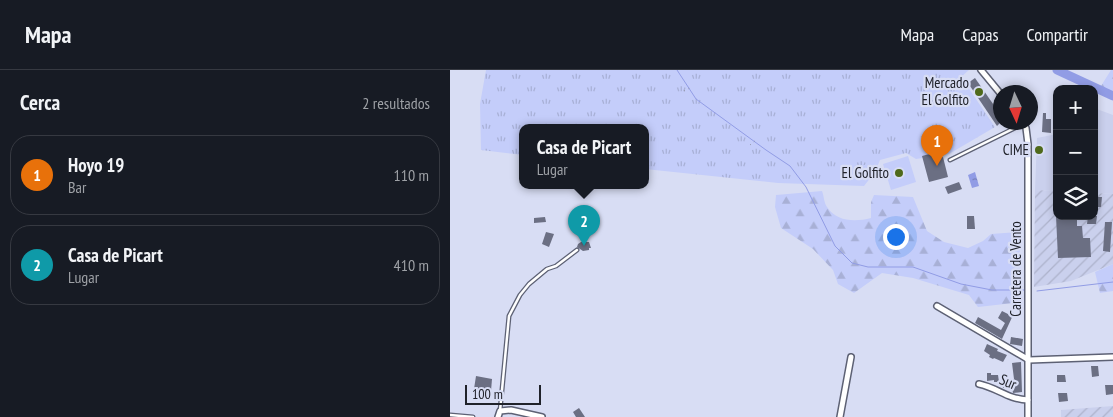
<!DOCTYPE html>
<html lang="es">
<meta charset="utf-8">
<style>
:root{--surface:#171b24;--page:#20242c;--text:#f1f3f6;--muted:#9ea1a6;--line:#363941;--accent:#a8b593}
body{margin:0;font-family:"PT Sans Narrow",sans-serif;background:var(--page);color:var(--text)}
.controls{position:absolute;right:15px;top:15px;display:grid;overflow:hidden;border-radius:10px;box-shadow:0 2px 8px #0003}
.controls button{width:45px;height:45px;display:grid;place-items:center;padding:0;border:0;border-bottom:1px solid var(--line);background:var(--surface);color:var(--text);font:25px sans-serif}
.compass{position:absolute;left:543px;top:15px;width:45px;height:45px;border-radius:50%;background:var(--surface);box-shadow:0 2px 8px #0003;rotate:176deg}
.scale{position:absolute;left:15px;bottom:12px;width:76px;box-sizing:border-box;padding-left:5px;border:2px solid #20222a;border-top:0;font-size:14px;line-height:18px;white-space:nowrap;color:#20222a;-webkit-text-stroke:4px #d8ddf4;paint-order:stroke}
.you{position:absolute;left:445px;top:166px;width:18px;height:18px;margin:-12px;border:4px solid #fff;border-radius:50%;background:#1a73e8;box-shadow:0 0 0 8px #1a73e833}
.badge{display:grid;place-items:center;width:32px;height:32px;border-radius:50%;background:var(--accent);color:#fff;font-size:16px;font-weight:700}
.pin{position:absolute;translate:-50% -41px;filter:drop-shadow(0 1px 2px #0008)}
.pin::after{content:'';position:absolute;top:26px;width:18px;height:15px;background:inherit;clip-path:polygon(0 0,100% 0,50% 100%)}
.popup{position:absolute;left:69px;top:54px;width:130px;height:65px;box-sizing:border-box;display:grid;place-content:center;border-radius:10px;background:var(--surface);filter:drop-shadow(0 1px 4px #0005);font-size:16px;white-space:nowrap;color:var(--muted)}
.popup b{font-size:19px;color:var(--text)}
.popup::after{content:'';position:absolute;left:50%;top:100%;margin-left:-10px;border:10px solid transparent;border-top-color:var(--surface)}
.list{margin:0;padding:0;list-style:none}
h2{display:flex;justify-content:space-between;align-items:center;height:65px;margin:0;padding:0 20px;font-size:21px}
h2 small{font-size:16px;font-weight:400;color:var(--muted)}
.list li{display:grid;grid-template-columns:32px 1fr auto;gap:15px;align-items:center;box-sizing:border-box;height:80px;margin:0 10px 10px;padding:0 10px;border:1px solid var(--line);border-radius:20px}
.list b{display:block;font-size:19px;white-space:nowrap}
.list p{margin:0;font-size:16px;white-space:nowrap;color:var(--muted)}
.list em{font-size:16px;font-style:normal;color:var(--muted)}
.icon{flex:none;width:28px;height:28px;fill:none;stroke:currentColor;stroke-width:2;stroke-linecap:round;stroke-linejoin:round}
.map{position:relative;flex:none;width:663px;height:347px;overflow:hidden}
header{display:flex;align-items:center;gap:30px;box-sizing:border-box;height:70px;padding:0 25px;background:var(--surface);border-bottom:1px solid var(--line)}
header strong{font-size:24px}
nav{display:flex;gap:28px;margin-inline-start:auto;font-size:18px}
main{display:flex}
aside{flex:1;background:var(--surface)}
.map>svg:first-child{display:block}
.built{fill:#cad0ed}
.industrial{fill:url(#industrial-furrows)}
.grass{fill:url(#grass-tufts)}
.forest{fill:url(#forest-firs)}
.park{fill:#c4cdfa}
.water{fill:url(#water-ripples)}
.lines{fill:none;stroke-linecap:round;stroke-linejoin:round}
.stream{stroke:#919ce5;stroke-width:1}
.river{stroke:#919ce5;stroke-width:9}
.building{fill:#6b6f83}
.lane-casing{stroke:#5d6174;stroke-width:5}
.street-casing{stroke:#5d6174;stroke-width:8}
.path{stroke:#8c90a0;stroke-width:1;stroke-dasharray:1 4;stroke-linecap:butt}
.lane{stroke:#fff;stroke-width:2.5}
.street{stroke:#fff;stroke-width:5}
.poi-dot{fill:#4f691b;stroke:#d8ddf4;stroke-width:2}
.labels{text-anchor:middle;stroke-width:4.5;stroke-linejoin:round;paint-order:stroke}
.poi-label{font-size:15px;fill:#20222a;stroke:#d8ddf4;text-anchor:end}
.street-label{font-size:15px;fill:#20222a;stroke:#d8ddf4}
</style>
<header>
<strong>Mapa</strong>
<nav><a>Mapa</a><a>Capas</a><a>Compartir</a></nav>
</header>
<main>
<aside>
<h2>Cerca<small>2 resultados</small></h2>
<ul class="list">
<li><span class="badge" style="background:#e8710a">1</span><div><b>Hoyo 19</b><p>Bar</p></div><em>110 m</em></li>
<li><span class="badge" style="background:#0f9aa8">2</span><div><b>Casa de Picart</b><p>Lugar</p></div><em>410 m</em></li>
</ul>
</aside>
<div class="map">
<svg width="663" height="347" viewBox="0 0 663 347">
<defs>
<pattern id="industrial-furrows" width="10" height="10" patternUnits="userSpaceOnUse" patternTransform="scale(1.25)"><rect width="10" height="10" fill="#cad0ed"/><path d="M-1 1l2-2M0 10L10 0M9 11l2-2" fill="none" stroke="#adb2cb"/></pattern>
<pattern id="grass-tufts" width="24" height="20" patternUnits="userSpaceOnUse" patternTransform="scale(1.25)"><rect width="24" height="20" fill="#c4cdfa"/><path d="M3 7l-1-3M5 7V3M7 7l1-3M15 17l-1-3M17 17v-4M19 17l1-3" fill="none" stroke="#a8b0d6"/></pattern>
<pattern id="forest-firs" width="22" height="20" patternUnits="userSpaceOnUse" patternTransform="scale(1.25)"><rect width="22" height="20" fill="#c4cdfa"/><path d="M5 1l3.5 6h-7zM16 11l3.5 6h-7z" fill="#a8b0d6"/></pattern>
<pattern id="water-ripples" width="26" height="14" patternUnits="userSpaceOnUse" patternTransform="scale(1.25)"><rect width="26" height="14" fill="#919ce5"/><path d="M2 4q2-2 4 0t4 0M15 11q2-2 4 0t4 0" fill="none" stroke="#767fba"/></pattern>
</defs>
<rect width="100%" height="100%" fill="#d8ddf4"/>
<!-- built -->
<g class="built">
<path d="M644,38L663,45V124L644,123Z"/>
<path d="M607,64V121L585,120L587,68Z"/>
</g>
<!-- industrial -->
<g class="industrial">
<path d="M585,120L607,121V146H644V123L663,124V194L621,211L584,217Z"/>
<path d="M663,336V347H611V340Z"/>
</g>
<!-- grass -->
<path class="grass" d="M36,0H519L511,7L545,57L499,84L466,89L456,83L430,90L425,102L414,116L328,113L195,99V57H73V85L31,80L30,34Z"/>
<!-- forest -->
<g class="forest">
<path d="M661,0H663V25L651,16Z"/>
<path d="M372,121C374,126 374,133 377,137C387,152 405,152 421,148V132L424,125L463,127L477,161L494,172L518,178L533,171L541,164L569,162L572,232L528,237L519,225L463,208L432,203L404,223L388,214L383,200L363,179L331,158L325,137L326,125Z"/>
<path d="M663,194V221L650,223L645,202Z"/>
</g>
<!-- park -->
<g class="park">
<path d="M465,63L475,69L476,73L470,76H464L460,71L461,66Z"/>
<path d="M458,86L466,112L441,120L433,94Z"/>
<path d="M410,95H415L418,98L417,108L414,110H410L406,97Z"/>
</g>
<!-- water -->
<path class="water" d="M525,102L529,116L522,118L518,105Z"/>
<g class="lines">
<!-- stream -->
<g class="stream">
<path d="M227,0L246,29L316,80L340,96L356,117L385,176L402,193L418,197H463L511,214L542,220H574"/>
<path d="M587,221L663,212"/>
</g>
<!-- river -->
<path class="river" d="M607,0L663,26"/>
</g>
<!-- building -->
<g class="building">
<path d="M525,8L550,44V53L547,56L518,13Z"/>
<path d="M566,15L570,21L562,22L560,19Z"/>
<path d="M593,43H596V49H601V63L592,62Z"/>
<path d="M483,83L485,89L493,87L498,107L479,112L472,86Z"/>
<path d="M509,112L512,119L498,124L495,117Z"/>
<path d="M644,127H652L651,137H644Z"/>
<path d="M517,146H524L525,159H517Z"/>
<path d="M606,146H627V156H632L633,168H640L641,187L608,188Z"/>
<path d="M638,146H647L646,154H637Z"/>
<path d="M95,147L96,152L84,153V148Z"/>
<path d="M655,152H662L660,182L653,181Z"/>
<path d="M96,162L104,164L99,177L92,174Z"/>
<path d="M131,172H139L141,178H139V180L133,181L127,177L128,174Z"/>
<path d="M552,241L558,244L560,241L564,243L552,269L525,253L528,247L551,260L555,253L548,248Z"/>
<path d="M561,267L573,269L572,276L560,274Z"/>
<path d="M537,274L548,279L547,281L557,285L553,292L544,288L543,289L539,287L540,285L534,281Z"/>
<path d="M571,292L572,322L563,323L562,318H553L552,310L564,309L562,293Z"/>
<path d="M641,296H648L649,306L642,307Z"/>
<path d="M537,303H541V305H548L549,312H544V310L537,311Z"/>
<path d="M607,305H615L616,312H607Z"/>
<path d="M26,306L42,309L41,321L24,319Z"/>
<path d="M655,315H663V324L656,325Z"/>
<path d="M608,323H617L618,331L609,332Z"/>
<path d="M129,338L135,347H126L123,342Z"/>
</g>
<g class="lines">
<defs>
<g id="lane">
<path d="M500,90L573,54"/>
<path d="M50,341L59,246L70,225L79,214L97,199L106,196L127,180"/>
<path d="M0,345L23,347"/>
</g>
<g id="street">
<path d="M531,0L550,23"/>
<path d="M573,52L576,58L578,74V347"/>
<path d="M487,236L579,290L663,287"/>
<path d="M529,314C548,318 557,329 578,330"/>
<path d="M48,347L50,341L61,340L92,347"/>
<path d="M390,347L401,287"/>
</g>
</defs>
<!-- lane casing -->
<use href="#lane" class="lane-casing"/>
<!-- street casing -->
<use href="#street" class="street-casing"/>
<!-- path -->
<g class="path">
<path d="M234,21L242,17"/>
<path d="M300,75L306,70"/>
</g>
<!-- lane -->
<use href="#lane" class="lane"/>
<!-- street -->
<use href="#street" class="street"/>
</g>
<!-- markers -->
<g class="poi-dot">
<circle cx="529" cy="22" r="5"/>
<circle cx="589" cy="80" r="5"/>
<circle cx="449" cy="103" r="5"/>
</g>
<g class="labels">
<!-- poi labels -->
<g class="poi-label">
<text x="519" y="18">Mercado<tspan x="519" dy="17">El Golfito</tspan></text>
<text x="579" y="85">CIME</text>
<text x="439" y="108">El Golfito</text>
</g>
<!-- street labels -->
<g class="street-label">
<text transform="translate(566 199) rotate(-90)" y="5">Carretera de Vento</text>
<text transform="translate(558 312) rotate(23)" y="5">Sur</text>
</g>
</g>
</svg>
<div class="controls">
<button>+</button>
<button>−</button>
<button><svg class="icon" aria-label="layers" viewBox="0 0 24 24"><path d="M12 4l9 5-9 5-9-5zM3 14l9 5 9-5"/></svg></button>
</div>
<svg class="compass" viewBox="-18 -18 36 36"><path d="M0-13l5 13h-10z" fill="#e53935"/><path d="M0 13l5-13h-10z" fill="#9ea1a6"/></svg>
<div class="scale">100 m</div>
<div class="you"></div>
<div class="pin badge" style="left:487px;top:96px;background:#e8710a">1</div>
<div class="pin badge" style="left:134px;top:176px;background:#0f9aa8">2</div>
<div class="popup"><b>Casa de Picart</b>Lugar</div>
</div>
</main>
